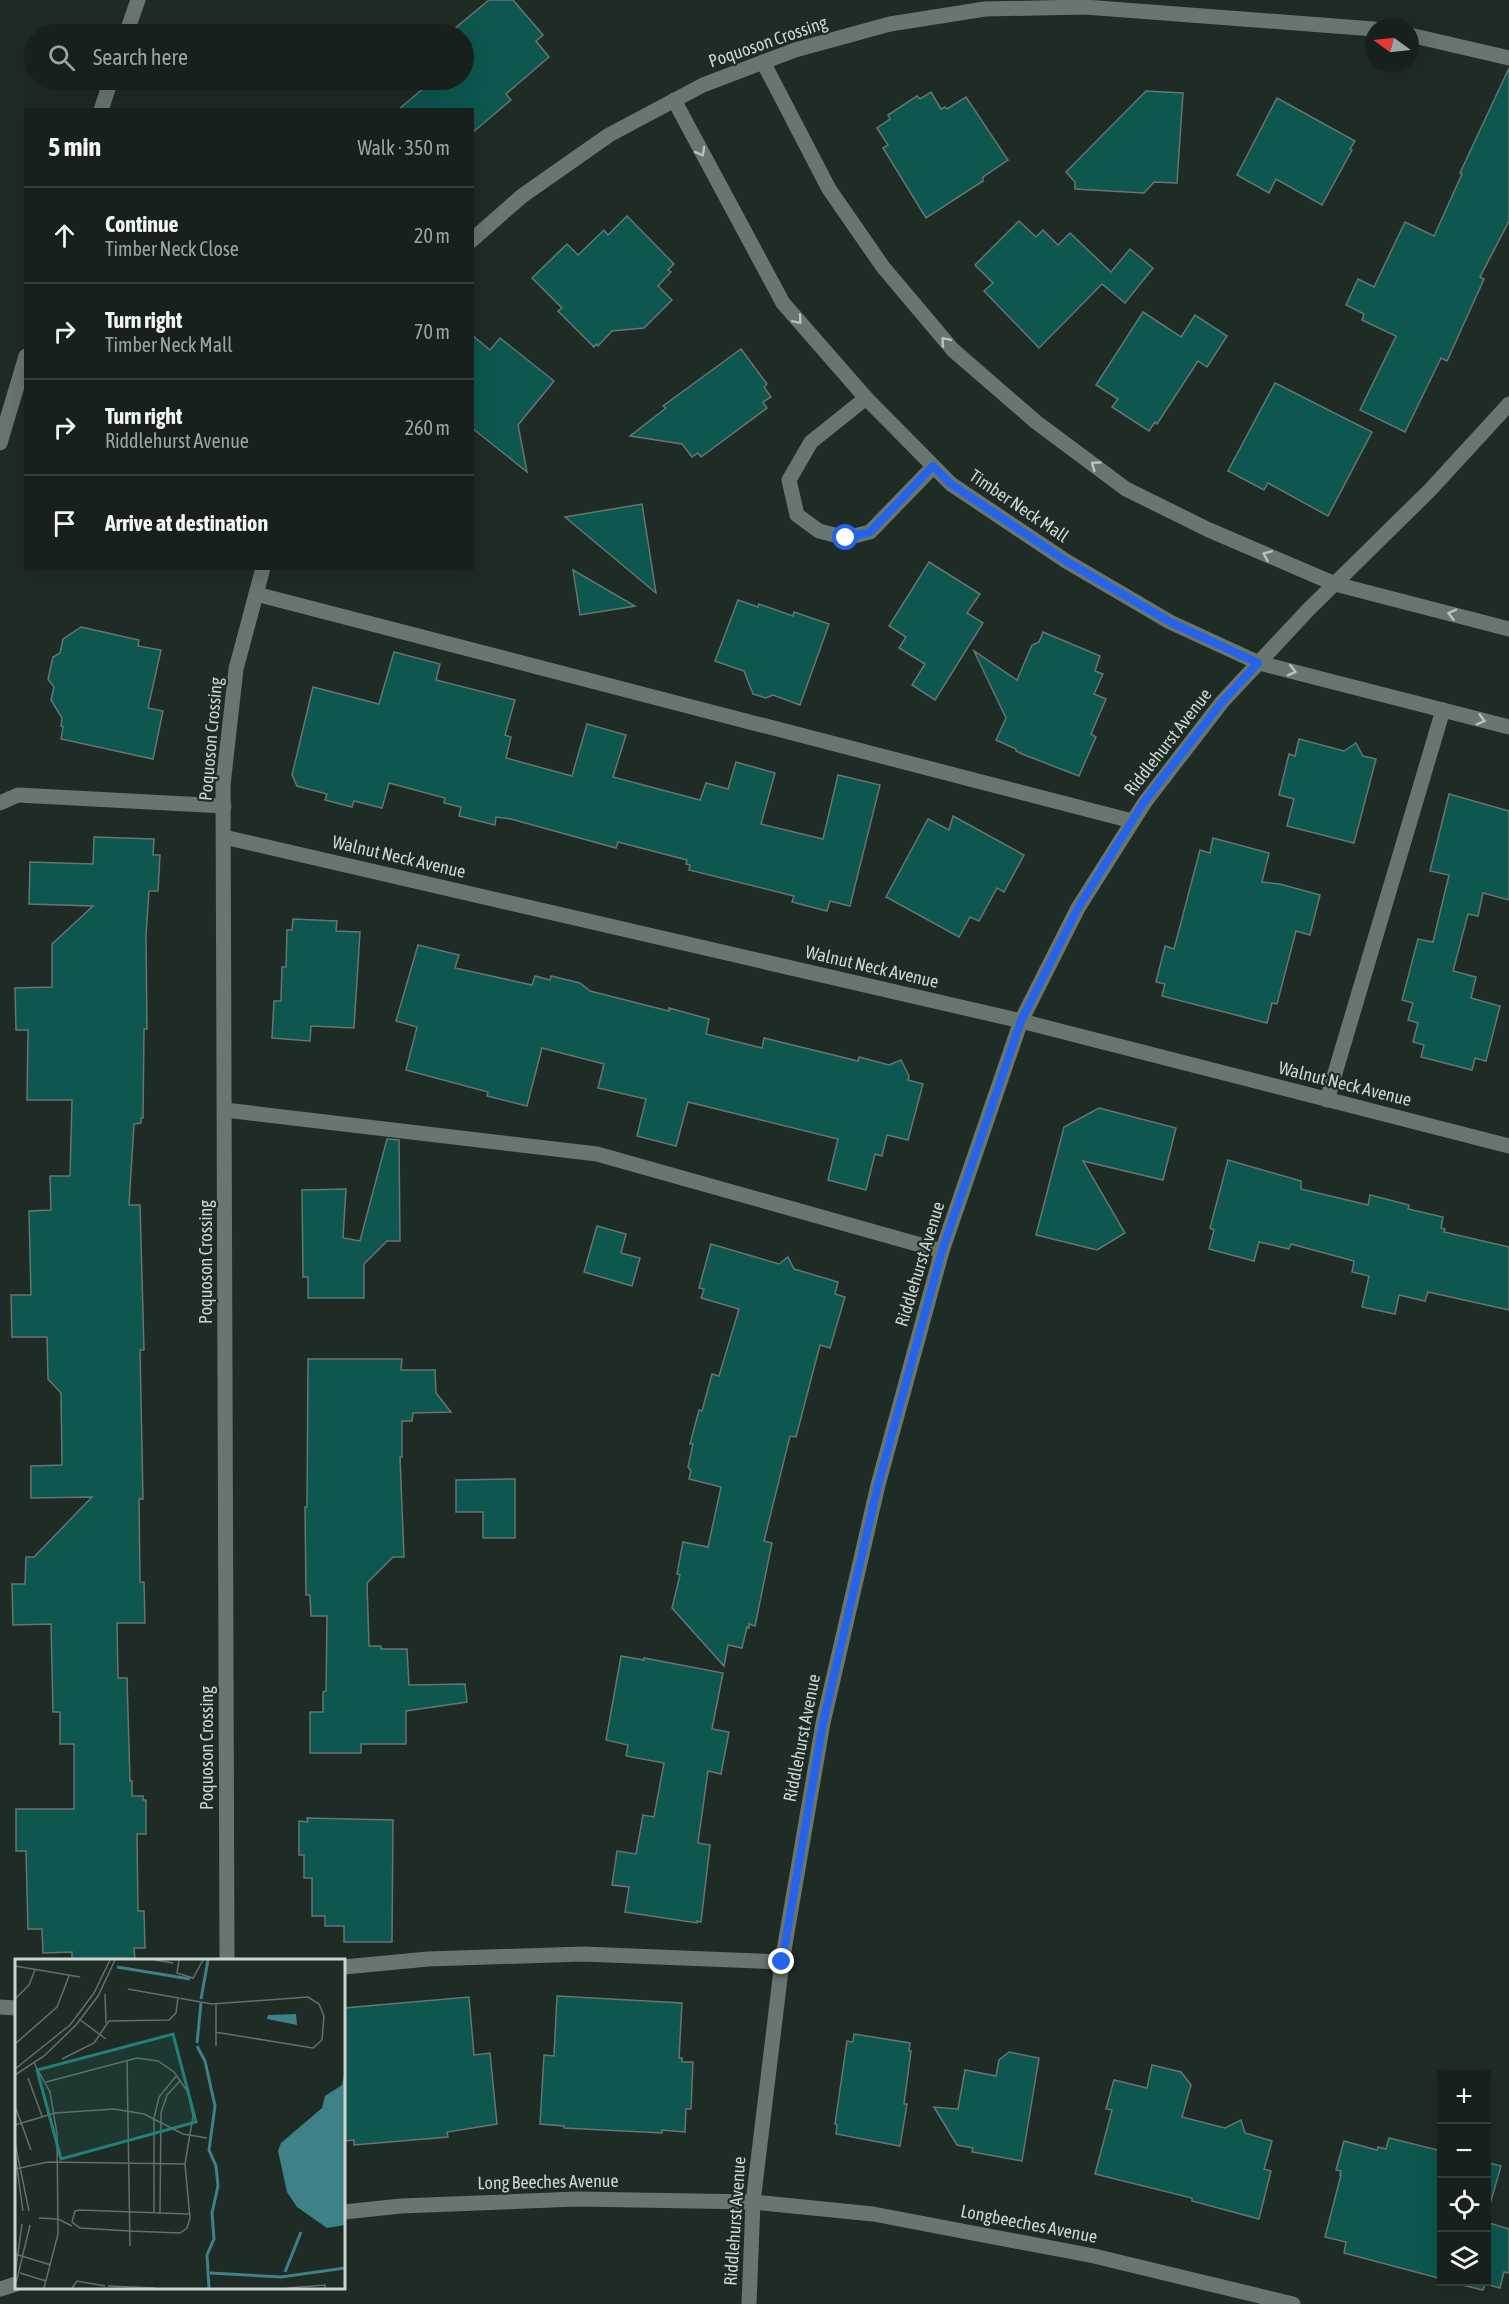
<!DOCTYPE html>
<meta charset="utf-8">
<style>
:root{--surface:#17201c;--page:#242d29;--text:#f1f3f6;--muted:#9ea3a3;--line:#363e3b}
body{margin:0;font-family:"Asap Condensed",sans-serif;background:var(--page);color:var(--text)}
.controls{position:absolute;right:18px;bottom:18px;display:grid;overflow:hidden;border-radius:0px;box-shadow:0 6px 24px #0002}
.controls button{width:54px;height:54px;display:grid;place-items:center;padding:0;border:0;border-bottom:2px solid var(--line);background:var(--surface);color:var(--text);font:30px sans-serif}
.compass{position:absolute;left:1365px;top:18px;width:54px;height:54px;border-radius:50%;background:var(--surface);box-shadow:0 6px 24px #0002;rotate:285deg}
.stop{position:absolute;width:18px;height:18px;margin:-14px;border:4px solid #2563eb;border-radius:50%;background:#fff}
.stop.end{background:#2563eb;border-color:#fff;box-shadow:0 2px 6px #0008}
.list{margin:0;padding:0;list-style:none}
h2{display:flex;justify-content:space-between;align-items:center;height:78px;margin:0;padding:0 24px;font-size:26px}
h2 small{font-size:20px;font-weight:400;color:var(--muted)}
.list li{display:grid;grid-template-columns:39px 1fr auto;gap:18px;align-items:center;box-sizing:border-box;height:96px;padding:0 24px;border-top:2px solid var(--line)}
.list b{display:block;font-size:22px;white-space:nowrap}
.list p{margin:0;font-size:20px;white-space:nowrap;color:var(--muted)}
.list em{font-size:20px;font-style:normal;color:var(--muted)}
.icon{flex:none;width:33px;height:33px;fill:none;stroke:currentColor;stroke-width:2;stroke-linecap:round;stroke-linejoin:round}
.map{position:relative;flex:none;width:1509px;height:2304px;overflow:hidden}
.search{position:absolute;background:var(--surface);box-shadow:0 6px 24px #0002;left:24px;top:24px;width:450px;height:66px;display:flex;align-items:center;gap:15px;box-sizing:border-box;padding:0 21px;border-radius:33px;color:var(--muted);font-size:22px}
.panel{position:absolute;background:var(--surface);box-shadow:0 6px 24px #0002;left:24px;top:108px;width:450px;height:462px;border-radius:0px}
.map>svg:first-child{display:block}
.building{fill:#0d574e;stroke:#657672;stroke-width:1.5}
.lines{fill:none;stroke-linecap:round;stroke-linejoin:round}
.minor{stroke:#68766f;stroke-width:15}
.oneway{stroke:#b9c2bd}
.route{stroke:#2563eb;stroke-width:8}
.labels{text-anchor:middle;stroke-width:4.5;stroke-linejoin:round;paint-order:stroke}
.street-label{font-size:18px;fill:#cdd5d1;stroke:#1f2b25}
.inset-river{fill:none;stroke:#3e8187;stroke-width:3}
.inset-road{fill:none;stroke:#656f6a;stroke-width:1.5}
.view{fill:#228078;fill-opacity:0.15;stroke:#228078;stroke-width:3}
.inset-edge{fill:none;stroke:#cdd5d1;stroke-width:3}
</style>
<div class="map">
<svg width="1509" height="2304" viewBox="0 0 1509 2304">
<rect width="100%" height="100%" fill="#1f2b25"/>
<!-- building -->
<g class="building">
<path d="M489,0H513L543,35L536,41L549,57L506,94L511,100L472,133V110H398L433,80H464V34H448Z"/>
<path d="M1509,68V221L1480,277L1484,279L1447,361L1441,358L1405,432L1360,410L1396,336L1362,320L1364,314L1346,305L1358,279L1374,287L1405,222L1434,236L1462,174L1460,173Z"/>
<path d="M1146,91L1183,93L1177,183L1154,182L1144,193L1075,189V182L1066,172Z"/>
<path d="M931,92L941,109L945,107L947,109L966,97L1008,160L983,177V181L926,218L883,148L888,145L877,128L890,119L888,115L917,96L920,99Z"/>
<path d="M1277,98L1355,141L1350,149L1352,150L1322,205L1276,179L1269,193L1237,175Z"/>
<path d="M627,216L674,264L668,270L671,272L658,286L672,300L644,328L612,331L598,346L596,344L594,347L558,311L562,308L532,278L567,244L578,255L604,230L608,235Z"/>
<path d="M1019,221L1036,237L1043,230L1058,245L1070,233L1111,272L1130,249L1153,268L1125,303L1102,284L1039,348L984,291L993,283L975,265Z"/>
<path d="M1143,312L1181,337L1195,315L1227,336L1207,367L1198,361L1157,424L1155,422L1149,431L1112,407L1118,399L1096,385Z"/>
<path d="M472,335L490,350L500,338L554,381L518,425L527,472L472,428Z"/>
<path d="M741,349L767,384L764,387L771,397L763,402L767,408L701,457L698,453L692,457L682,444L630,436L666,408L663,406Z"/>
<path d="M1275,383L1372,432L1328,516L1268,483L1264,490L1228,471Z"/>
<path d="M642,504L656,593L565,517Z"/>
<path d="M929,562L980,594L967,613L983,623L935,700L912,685L925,664L899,648L906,637L889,626Z"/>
<path d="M573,570L635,606L580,615Z"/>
<path d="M738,600L758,607L759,604L793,616L794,612L829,624L800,705L773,695L766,698L753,694L744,671L715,661Z"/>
<path d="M81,627L139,640L138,646L161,650L148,708L163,711L153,759L61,739L63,727L61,726L62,718L51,700L54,687L48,679L53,657L60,653L63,639Z"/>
<path d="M1043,632L1100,656L1095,671L1103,674L1094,694L1106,699L1091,734L1096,737L1079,776L1022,754L1016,751V749L996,740L1006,718L974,651L1017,680L1032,645L1039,642Z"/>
<path d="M394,652L440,664L436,680L515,700L505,735L511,737L506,758L572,776L587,724L626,735L613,777L700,800L706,783L728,789L736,762L775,773L761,824L823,839L838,775L880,785L850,906L830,901L827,911L792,902L794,896L689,870L690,865L686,864L687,860L618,842L616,848L511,819L496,817L495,825L459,816L461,807L444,803L445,798L389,783L382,808L354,801L352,807L325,800L327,794L297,786L292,775L313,687L379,704Z"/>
<path d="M1299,739L1344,751L1356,743L1363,756L1376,759L1354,843L1287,826L1294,799L1279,795L1289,754L1295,756Z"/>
<path d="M1449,794L1509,811V900L1483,893L1478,916L1468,914L1453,971L1476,977L1471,998L1500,1006L1486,1061L1475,1058L1472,1070L1421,1057L1424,1045L1413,1042L1418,1023L1408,1020L1413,1003L1402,1000L1418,939L1433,942L1449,875L1430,871Z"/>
<path d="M953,816L1024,855L1004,892L997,888L979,921L970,917L959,937L886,897L928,819L949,830Z"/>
<path d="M94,837L154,839L153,855H160L158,891H149L146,935L147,1029H144L143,1118H141V1123L134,1124L129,1205H140L144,1350H140L143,1499H139L140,1582H144L145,1623H117L118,1678H127L130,1781H132V1796H143V1800H146V1834H137L138,1911H144L145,1948H134L135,1960H72V1952L43,1953L42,1929H28L26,1851H16V1809H74V1744H60V1712H53L51,1624L13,1625L12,1584H25L26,1557H34L92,1497L31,1498V1466L62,1465L61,1393L48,1379L47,1337H12L11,1295H31L29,1211L51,1210L50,1176H70L72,1100H27L28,1030H16L15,988L52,987V944L93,906L29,904L30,862L93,864Z"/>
<path d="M1213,838L1269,853L1262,882L1280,884L1320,895L1310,935L1296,931L1277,1004L1272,1003L1267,1023L1162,996L1165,984L1156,982L1165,946L1174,949L1200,850L1210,853Z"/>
<path d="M293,919L337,921L336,931L360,932L354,1028L311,1026L310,1041L272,1038L274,1001H281L282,967H286L287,930H292Z"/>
<path d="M418,945L459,955L455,968L532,985L535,976L550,980L551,976L580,983L590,991L669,1011V1008L709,1019L706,1034L762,1048L764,1038L858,1061L859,1057L889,1065L901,1060L909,1076L908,1080L923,1084L908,1140L887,1135L882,1156L875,1154L866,1190L828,1180L838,1139L688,1102L676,1146L637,1136L646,1099L598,1088L604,1064L542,1048L527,1106L487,1096L488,1092L406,1070L417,1027L396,1021Z"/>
<path d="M1099,1108L1176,1128L1163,1180L1083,1161L1125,1233L1097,1250L1036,1235L1064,1127Z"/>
<path d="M387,1139L399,1140L400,1241H387L364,1264V1298H308V1277H303L302,1190L346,1189L343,1238L360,1241Z"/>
<path d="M1228,1160L1301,1181V1189L1368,1205L1370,1195L1409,1205L1408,1209L1443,1217L1441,1228L1445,1229L1444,1232L1509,1247V1310L1428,1292L1425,1301L1399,1295L1395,1314L1362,1307L1369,1276L1352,1272L1354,1261L1291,1244L1289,1249L1259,1242L1254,1261L1209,1249L1214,1230L1210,1228Z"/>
<path d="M597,1226L626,1234L621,1253L640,1258L632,1286L584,1272Z"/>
<path d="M711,1244L779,1264L788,1257L794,1269L838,1282L835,1294L845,1297L830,1348L820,1345L796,1437L790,1436L764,1541L772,1543L755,1626L749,1624V1628L747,1627L742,1648L728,1645L724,1666L672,1608L680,1575L677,1574L683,1542L708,1547L721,1487L689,1479L691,1471L688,1467L693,1444H690L699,1410L702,1411L712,1374L719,1376L739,1309L701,1298L704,1289L699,1288Z"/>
<path d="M308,1359H402L401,1370H435L436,1393L451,1412L413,1413L412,1421H402V1457H400L404,1557H393L367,1583L369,1646H381V1649H407L409,1685L465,1684L467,1702L406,1711V1744H361V1753H310V1712H323V1692L326,1691L327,1616H311L310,1595H306L305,1507H307Z"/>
<path d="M515,1479V1538H483V1512H456V1480Z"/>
<path d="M621,1656L644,1660V1658L723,1673L712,1729L729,1732L721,1774L708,1771L698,1843L710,1845L701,1922L697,1921V1923L625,1912L629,1887L612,1885L617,1851L636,1854L643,1815L654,1817L664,1763L626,1756L628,1745L606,1740Z"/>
<path d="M307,1818L393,1820L392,1942H344V1926H325V1916H312V1878H304V1855H299V1821L308,1822Z"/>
<path d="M557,1996L682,2003L679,2058H682V2062H693L691,2109H686L685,2132L662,2130V2133L564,2128V2126L540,2124L544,2055L554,2056Z"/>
<path d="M469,1997L474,2055L490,2053L497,2124L447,2132L448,2137L354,2145V2140L344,2141V2008Z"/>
<path d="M854,2034L910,2043L909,2051H911L904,2104H907L900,2146L836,2134L837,2125L835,2124L847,2041L853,2042Z"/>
<path d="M1009,2052L1039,2058L1022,2161L972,2152L973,2148L957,2145L934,2107L958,2109L965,2070L996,2076L999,2060Z"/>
<path d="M1152,2065L1181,2072L1191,2085L1182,2117L1225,2128L1241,2120L1245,2133L1272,2141L1264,2169L1271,2171L1259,2219L1192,2201V2198L1095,2174L1112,2110L1106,2109L1114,2080L1147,2088Z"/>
<path d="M1389,2138L1442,2151V2279L1344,2253L1346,2242L1325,2237L1341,2175H1340L1341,2171L1336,2170L1344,2141L1377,2150L1378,2147L1386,2149Z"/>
<path d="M1486,2162L1501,2166L1486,2218Z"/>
<path d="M1486,2222L1509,2229V2273L1504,2272L1500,2288L1485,2284L1483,2290L1450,2282H1486Z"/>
</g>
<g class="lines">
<!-- minor -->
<g class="minor">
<path d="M126,34L138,0"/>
<path d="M1410,35L1509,58"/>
<path d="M763,62L829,189L883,267L953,350L1036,422L1126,489L1209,530L1335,584L1509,629"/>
<path d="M674,100L783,303L866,398L951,484L1066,561L1170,622L1259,663L1509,727"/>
<path d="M101,110L111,80"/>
<path d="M472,240L522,196L609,135L703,85L795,50L890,24L985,9L1085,7L1374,29"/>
<path d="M866,398L811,442L789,480L797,515L819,531L846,538L870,532L933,467"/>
<path d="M0,443L26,356"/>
<path d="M256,594L1132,821"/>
<path d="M0,803L18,795L224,806"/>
<path d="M224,837L1021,1021L1509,1146"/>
<path d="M1327,1100L1443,710"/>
<path d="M225,1110L597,1154L942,1251"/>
<path d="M227,1960L223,785L236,669L263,568"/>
<path d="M344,1967L428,1959L583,1954L782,1962"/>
<path d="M0,2007L16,2008"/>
<path d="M344,2212L401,2206L577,2199L753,2202L873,2214L1094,2256L1293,2304"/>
<path d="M0,2289L16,2284"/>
<path d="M749,2304L753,2202L782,1962L823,1723L878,1485L942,1251L1021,1021L1078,908L1145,802L1222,702L1308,610L1430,490L1509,404"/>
</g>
</g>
<!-- one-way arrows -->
<defs><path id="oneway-chevron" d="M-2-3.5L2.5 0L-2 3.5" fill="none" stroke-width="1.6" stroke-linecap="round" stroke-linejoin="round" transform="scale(1.5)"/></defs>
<g class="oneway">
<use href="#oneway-chevron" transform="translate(701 152) rotate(62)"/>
<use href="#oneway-chevron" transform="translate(798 320) rotate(49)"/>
<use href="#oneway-chevron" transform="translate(945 341) rotate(-130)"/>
<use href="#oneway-chevron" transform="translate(1095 465) rotate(-144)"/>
<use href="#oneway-chevron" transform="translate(1267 555) rotate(-157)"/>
<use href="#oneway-chevron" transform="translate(1452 614) rotate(-166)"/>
<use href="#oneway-chevron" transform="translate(1292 671) rotate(14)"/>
<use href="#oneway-chevron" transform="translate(1481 720) rotate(15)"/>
</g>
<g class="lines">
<!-- route -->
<path class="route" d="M782,1962L823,1723L878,1485L942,1251L1021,1021L1078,908L1144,802L1222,702L1258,663L1170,622L1066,561L951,484L933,466L870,532L846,538"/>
</g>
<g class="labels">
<!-- street labels -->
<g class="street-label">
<text transform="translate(768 42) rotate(-19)" y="6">Poquoson Crossing</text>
<text transform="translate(1019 506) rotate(34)" y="6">Timber Neck Mall</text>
<text transform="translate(211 739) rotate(-85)" y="6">Poquoson Crossing</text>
<text transform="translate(1168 742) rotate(-52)" y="6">Riddlehurst Avenue</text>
<text transform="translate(399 857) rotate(13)" y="6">Walnut Neck Avenue</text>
<text transform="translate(872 967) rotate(13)" y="6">Walnut Neck Avenue</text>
<text transform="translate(1345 1084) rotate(14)" y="6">Walnut Neck Avenue</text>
<text transform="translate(206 1262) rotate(-90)" y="6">Poquoson Crossing</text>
<text transform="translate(920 1264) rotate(-73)" y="6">Riddlehurst Avenue</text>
<text transform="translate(802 1738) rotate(-79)" y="6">Riddlehurst Avenue</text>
<text transform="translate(207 1748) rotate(-90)" y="6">Poquoson Crossing</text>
<text transform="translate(548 2182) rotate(-1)" y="6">Long Beeches Avenue</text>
<text transform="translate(735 2221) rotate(-86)" y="6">Riddlehurst Avenue</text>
<text transform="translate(1029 2224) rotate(11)" y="6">Longbeeches Avenue</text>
</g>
</g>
<!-- overview -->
<g transform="translate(15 1959)">
<rect width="330" height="330" fill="#1f2b25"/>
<path d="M281,55L282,66L252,60L253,56ZM330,111V266L312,269L282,248L272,233L263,192L266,184L307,149L310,137L327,126Z" fill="#3e8187"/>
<path class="inset-river" d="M102,8L175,20M186,40L193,1M182,84L186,44M182,87L190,102L200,147L194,191L201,207L203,227L197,254L199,280L192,296L194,329M270,313L286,273M195,314L266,318L330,309"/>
<path class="inset-road" d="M140,1L158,4M164,1L162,14L178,19L188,1M0,7L65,18M113,30L197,45L293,38L304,45L309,57L307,81L298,89L200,73M90,35L91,64M0,40L14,26L20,11M64,60L91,80M0,85L42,48L54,17M201,87V45M47,100L79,84L94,62L154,61L161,54L163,38M112,101L115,287M19,104L35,133L42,175L43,275L29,329M0,110L55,66L79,34L95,1M0,116L29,97L61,66L83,37L100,1M13,119L27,157M31,123L122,99L143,102L159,113L173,133L178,157L170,205L175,259L172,269L165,274L115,272L65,269L57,263L60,252L64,251L174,255M0,147L16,191M0,166L40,154L99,150L129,155L168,175L192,179M0,184L14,252M0,194L8,252M0,210L33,203L170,205M139,254V159L144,138L162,116M145,254L146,154L152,136L166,121M24,259L43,260L57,267M0,295L36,306M5,314L31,322M0,316L7,265M93,327L140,329M0,328L15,266M57,329L62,322L90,327M272,329L310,326V329"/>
<path class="view" d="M158,75L181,163L46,200L22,111Z"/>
<rect width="330" height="330" class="inset-edge"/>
</g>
</svg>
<div class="controls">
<button>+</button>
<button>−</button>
<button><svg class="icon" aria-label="locate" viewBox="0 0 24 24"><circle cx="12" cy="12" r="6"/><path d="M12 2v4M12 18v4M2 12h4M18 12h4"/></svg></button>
<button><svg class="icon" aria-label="layers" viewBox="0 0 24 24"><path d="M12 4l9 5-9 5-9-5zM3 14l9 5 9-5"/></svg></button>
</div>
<svg class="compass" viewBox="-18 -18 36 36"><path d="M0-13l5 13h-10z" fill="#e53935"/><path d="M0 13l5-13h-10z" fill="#9ea3a3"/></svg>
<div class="stop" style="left:846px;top:538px"></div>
<div class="stop end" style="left:782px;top:1962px"></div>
<div class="search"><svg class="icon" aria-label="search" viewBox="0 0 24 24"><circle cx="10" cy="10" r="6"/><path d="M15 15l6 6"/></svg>Search here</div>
<section class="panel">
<h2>5 min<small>Walk · 350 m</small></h2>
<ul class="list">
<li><svg class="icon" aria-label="ahead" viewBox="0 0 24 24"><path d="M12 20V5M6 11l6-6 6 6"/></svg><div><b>Continue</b><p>Timber Neck Close</p></div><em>20 m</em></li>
<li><svg class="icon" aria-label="right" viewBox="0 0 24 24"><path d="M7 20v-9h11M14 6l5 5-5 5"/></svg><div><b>Turn right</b><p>Timber Neck Mall</p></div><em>70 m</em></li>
<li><svg class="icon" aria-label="right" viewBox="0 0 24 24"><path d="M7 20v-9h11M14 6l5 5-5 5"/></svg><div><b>Turn right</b><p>Riddlehurst Avenue</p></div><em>260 m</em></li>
<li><svg class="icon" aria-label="arrive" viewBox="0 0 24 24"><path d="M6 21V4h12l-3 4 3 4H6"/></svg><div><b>Arrive at destination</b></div></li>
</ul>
</section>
</div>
